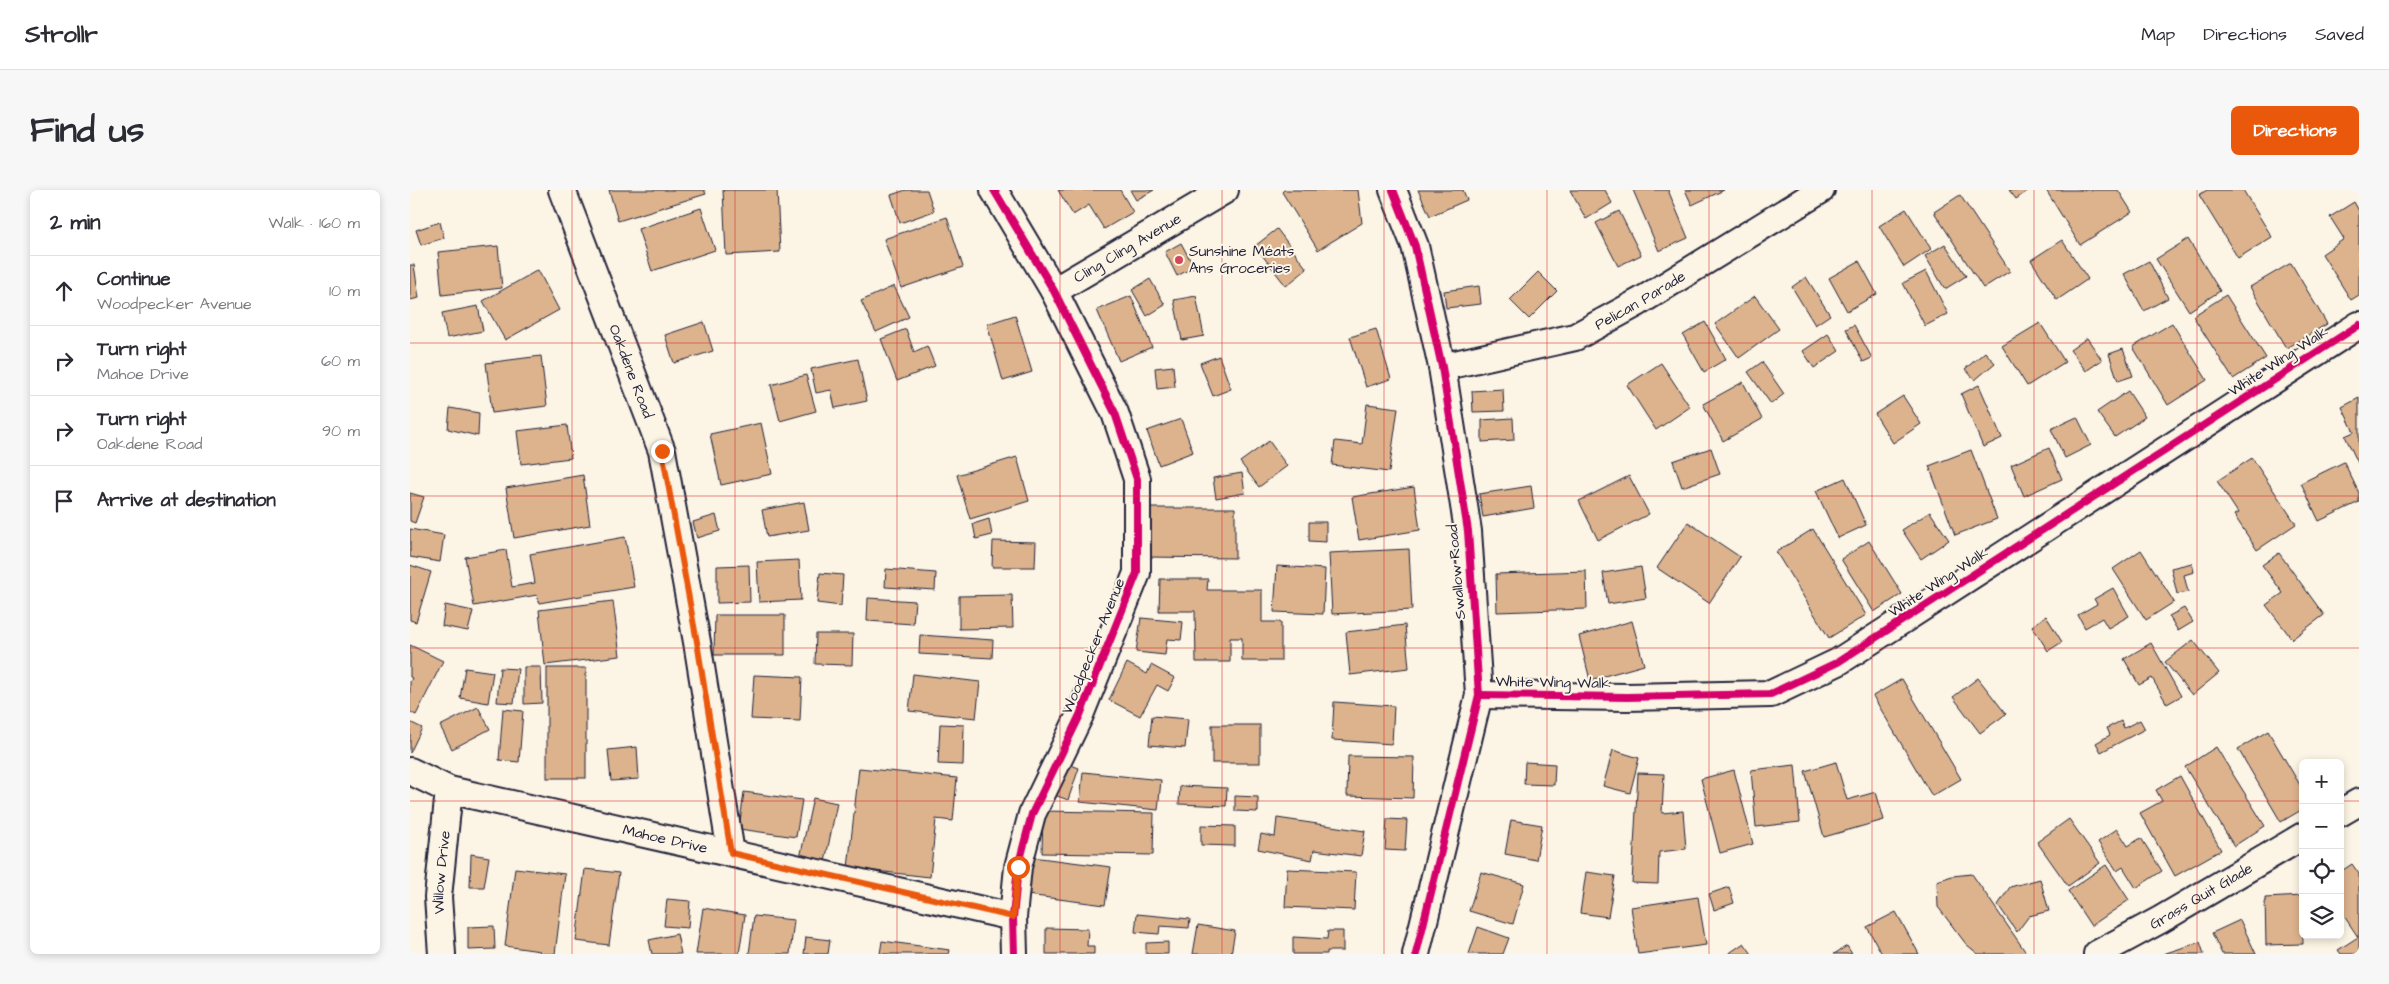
<!DOCTYPE html>
<meta charset="utf-8">
<style>
:root{--surface:#fff;--page:#f7f7f7;--text:#2b2b33;--muted:#7c7c81;--line:#e1e1e2;--accent:#ea580c}
body{margin:0;font-family:"Architects Daughter",sans-serif;background:var(--page);color:var(--text)}
.controls{position:absolute;right:15px;bottom:15px;display:grid;overflow:hidden;border-radius:8px;box-shadow:0 2px 8px #0003}
.controls button{width:45px;height:45px;display:grid;place-items:center;padding:0;border:0;border-bottom:1px solid var(--line);background:var(--surface);color:var(--text);font:25px sans-serif}
.stop{position:absolute;width:15px;height:15px;margin:-11px;border:4px solid #ea580c;border-radius:50%;background:#fff}
.stop.end{background:#ea580c;border-color:#fff;box-shadow:0 1px 5px #0008}
.list{margin:0;padding:0;list-style:none}
h2{display:flex;justify-content:space-between;align-items:center;height:65px;margin:0;padding:0 20px;font-size:21px}
h2 small{font-size:16px;font-weight:400;color:var(--muted)}
.list li{display:grid;grid-template-columns:32px 1fr auto;gap:15px;align-items:center;box-sizing:border-box;height:70px;padding:0 20px;border-top:1px solid var(--line)}
.list b{display:block;font-size:19px;white-space:nowrap}
.list p{margin:0;font-size:16px;white-space:nowrap;color:var(--muted)}
.list em{font-size:16px;font-style:normal;color:var(--muted)}
.icon{flex:none;width:28px;height:28px;fill:none;stroke:currentColor;stroke-width:2;stroke-linecap:round;stroke-linejoin:round}
.map{position:relative;flex:none;width:1949px;height:764px;overflow:hidden;border-radius:8px}
header{display:flex;align-items:center;gap:30px;box-sizing:border-box;height:70px;padding:0 25px;background:var(--surface);border-bottom:1px solid var(--line)}
header strong{font-size:24px}
nav{display:flex;gap:28px;margin-inline-start:auto;font-size:18px}
.intro{display:flex;align-items:center;justify-content:space-between;box-sizing:border-box;height:120px;padding:0 30px}
h1{margin:0;font-size:35px}
.button{padding:12px 22px;border-radius:8px;background:var(--accent);color:#fff;font-size:18px;font-weight:700}
main{display:flex;gap:30px;padding:0 30px}
aside{flex:1;background:var(--surface);border-radius:8px;box-shadow:0 2px 8px #0003}
.map>svg:first-child{display:block}
.building{fill:#dcb38d;stroke:#22223b}
.lines{fill:none;stroke-linecap:round;stroke-linejoin:round}
.street-casing{stroke:#22223b;stroke-width:30}
.street{stroke:#fcf5e5;stroke-width:26}
.cycleway-casing{stroke:#fcf5e5;stroke-width:11}
.cycleway{stroke:#d6006c;stroke-width:8}
.route{stroke:#ea580c;stroke-width:6}
.grid{fill:none;stroke:#d62828;stroke-width:1;stroke-opacity:0.55}
.poi-dot{fill:#d1495b;stroke:#fcf5e5;stroke-width:2}
.labels{text-anchor:middle;stroke-width:4;stroke-linejoin:round;paint-order:stroke}
.street-label{font-size:15px;fill:#22223b;stroke:#fcf5e5}
.poi-label{font-size:15px;fill:#22223b;stroke:#fcf5e5;text-anchor:start}
</style>
<header>
<strong>Strollr</strong>
<nav><a>Map</a><a>Directions</a><a>Saved</a></nav>
</header>
<div class="intro"><h1>Find us</h1><a class="button">Directions</a></div>
<main>
<aside>
<h2>2 min<small>Walk · 160 m</small></h2>
<ul class="list">
<li><svg class="icon" aria-label="ahead" viewBox="0 0 24 24"><path d="M12 20V5M6 11l6-6 6 6"/></svg><div><b>Continue</b><p>Woodpecker Avenue</p></div><em>10 m</em></li>
<li><svg class="icon" aria-label="right" viewBox="0 0 24 24"><path d="M7 20v-9h11M14 6l5 5-5 5"/></svg><div><b>Turn right</b><p>Mahoe Drive</p></div><em>60 m</em></li>
<li><svg class="icon" aria-label="right" viewBox="0 0 24 24"><path d="M7 20v-9h11M14 6l5 5-5 5"/></svg><div><b>Turn right</b><p>Oakdene Road</p></div><em>90 m</em></li>
<li><svg class="icon" aria-label="arrive" viewBox="0 0 24 24"><path d="M6 21V4h12l-3 4 3 4H6"/></svg><div><b>Arrive at destination</b></div></li>
</ul>
</aside>
<div class="map">
<svg width="1949" height="764" viewBox="0 0 1949 764">
<rect width="100%" height="100%" fill="#fcf5e5"/>
<filter id="ink" filterUnits="userSpaceOnUse"><feTurbulence type="fractalNoise" baseFrequency=".02" numOctaves="2"/><feDisplacementMap in="SourceGraphic" scale="10" xChannelSelector="R" yChannelSelector="G"/><feConvolveMatrix kernelMatrix="1 2 1 2 8 2 1 2 1" color-interpolation-filters="sRGB"/></filter>
<g filter="url(#ink)">
<!-- building -->
<g class="building">
<path d="M199,0H294L296,4L208,31Z"/>
<path d="M313,0H367L370,62L316,65Z"/>
<path d="M496,0H517L524,21L490,33L481,5Z"/>
<path d="M648,0H710L723,22L694,39L679,15L663,25Z"/>
<path d="M720,0H744L726,10Z"/>
<path d="M874,0H948L952,33L908,60L872,2Z"/>
<path d="M1008,0H1053L1057,10L1020,26Z"/>
<path d="M1160,0H1195L1202,13L1176,29Z"/>
<path d="M1223,0H1258L1278,48L1249,61Z"/>
<path d="M1275,0H1314L1282,15Z"/>
<path d="M1599,0H1619L1606,9Z"/>
<path d="M1636,0H1708L1722,22L1670,55Z"/>
<path d="M1797,0H1833L1862,47L1828,68L1789,5Z"/>
<path d="M1550,5L1600,81L1573,98L1524,22Z"/>
<path d="M1944,12L1949,21V105L1941,110L1912,64L1934,49L1920,27Z"/>
<path d="M291,18L305,60L242,81L228,39Z"/>
<path d="M1496,19L1521,59L1494,77L1469,36Z"/>
<path d="M1209,21L1231,65L1208,76L1186,33Z"/>
<path d="M537,27L553,77L491,98L474,49Z"/>
<path d="M30,32L34,48L11,55L6,40Z"/>
<path d="M867,39L897,79L876,96L845,56Z"/>
<path d="M1778,49L1810,101L1779,121L1746,69Z"/>
<path d="M1652,50L1678,89L1647,110L1621,70Z"/>
<path d="M771,53L784,77L767,86L755,62Z"/>
<path d="M1535,54L1556,86L1535,99L1515,66Z"/>
<path d="M88,56L92,98L32,105L28,62Z"/>
<path d="M1449,71L1467,104L1437,121L1419,88Z"/>
<path d="M1739,71L1758,108L1734,121L1714,84Z"/>
<path d="M1881,73L1917,134L1876,158L1840,97Z"/>
<path d="M0,75H4L9,108L0,110Z"/>
<path d="M128,80L149,120L95,150L73,111Z"/>
<path d="M1516,81L1538,124L1515,136L1493,93Z"/>
<path d="M1128,82L1147,101L1119,129L1100,110Z"/>
<path d="M1396,87L1420,125L1405,135L1382,97Z"/>
<path d="M740,89L755,115L737,126L722,100Z"/>
<path d="M484,96L499,127L466,142L451,111Z"/>
<path d="M1069,96L1071,114L1036,118L1034,101Z"/>
<path d="M1816,105L1856,168L1823,189L1783,126Z"/>
<path d="M721,106L742,157L709,171L687,120Z"/>
<path d="M786,106L794,146L772,150L764,110Z"/>
<path d="M1345,106L1369,139L1329,168L1305,134Z"/>
<path d="M68,116L73,141L37,148L32,123Z"/>
<path d="M605,125L622,182L593,191L577,134Z"/>
<path d="M294,132L303,161L264,173L255,145Z"/>
<path d="M1295,132L1316,169L1294,182L1273,145Z"/>
<path d="M1630,133L1655,172L1617,196L1592,156Z"/>
<path d="M1762,133L1797,190L1758,215L1723,157Z"/>
<path d="M1444,135L1462,168L1453,172L1436,139Z"/>
<path d="M496,139L504,162L517,156L525,176L487,191L471,149Z"/>
<path d="M966,139L981,189L956,197L940,147Z"/>
<path d="M1418,144L1429,161L1404,178L1393,161Z"/>
<path d="M1677,148L1692,170L1676,181L1660,160Z"/>
<path d="M1713,159L1723,186L1708,191L1699,164Z"/>
<path d="M1575,162L1585,173L1565,190L1555,179Z"/>
<path d="M131,166L137,216L82,223L76,173Z"/>
<path d="M809,166L821,199L803,206L790,173Z"/>
<path d="M448,169L457,211L425,218L421,200L406,203L401,179Z"/>
<path d="M1352,172L1374,204L1361,214L1338,182Z"/>
<path d="M1251,173L1280,217L1246,240L1217,195Z"/>
<path d="M763,176L765,197L747,199L745,178Z"/>
<path d="M396,185L406,221L370,231L361,195Z"/>
<path d="M1333,192L1352,229L1313,251L1293,214Z"/>
<path d="M1569,195L1592,248L1573,257L1551,204Z"/>
<path d="M1093,199L1094,221L1063,222L1062,201Z"/>
<path d="M1718,201L1735,227L1705,247L1687,222Z"/>
<path d="M1493,206L1511,234L1483,253L1465,224Z"/>
<path d="M1949,208V275L1935,246L1944,242L1932,217Z"/>
<path d="M957,214L988,218L979,282L922,275L925,251L952,254Z"/>
<path d="M40,218L69,223L68,246L38,239Z"/>
<path d="M1667,227L1681,255L1655,268L1641,239Z"/>
<path d="M1103,228L1104,250L1072,252V230Z"/>
<path d="M771,229L783,262L749,275L737,241Z"/>
<path d="M351,233L362,284L311,295L300,244Z"/>
<path d="M157,235L161,268L111,274L107,241Z"/>
<path d="M859,251L877,276L849,297L830,272Z"/>
<path d="M1301,258L1310,284L1272,297L1263,271Z"/>
<path d="M1639,258L1652,289L1614,306L1601,275Z"/>
<path d="M1561,260L1587,329L1545,345L1519,276Z"/>
<path d="M607,267L619,311L560,329L547,285Z"/>
<path d="M1842,268L1886,334L1847,360L1824,325L1828,323L1807,291Z"/>
<path d="M1934,272L1949,303V312L1909,331L1891,293Z"/>
<path d="M832,283L835,303L806,308L803,288Z"/>
<path d="M173,285L180,335L104,348L96,298Z"/>
<path d="M1219,286L1239,324L1188,350L1169,311Z"/>
<path d="M1435,288L1456,335L1428,348L1406,301Z"/>
<path d="M1121,296L1124,318L1073,327L1069,304Z"/>
<path d="M1004,297L1010,340L949,350L942,307Z"/>
<path d="M0,303L14,307L5,333L0,331Z"/>
<path d="M394,312L399,340L357,347L352,320Z"/>
<path d="M735,318H825V368L735,367Z"/>
<path d="M1520,322L1539,350L1511,369L1492,340Z"/>
<path d="M306,325L310,341L287,348L283,332Z"/>
<path d="M579,329L582,345L566,349L563,334Z"/>
<path d="M899,332H916V352L899,351Z"/>
<path d="M1278,332L1330,367L1299,413L1247,378Z"/>
<path d="M0,339L34,345L30,372L0,367Z"/>
<path d="M1403,339L1456,425L1419,448L1366,362Z"/>
<path d="M215,347L224,397L129,413L127,405L64,416L55,367L96,360L102,397L125,393L120,364Z"/>
<path d="M583,351L626,352L625,377H582Z"/>
<path d="M1459,351L1492,404L1464,422L1431,369Z"/>
<path d="M999,359L1002,420L922,424L919,363Z"/>
<path d="M1731,360L1764,412L1736,430L1703,379Z"/>
<path d="M1869,363L1914,425L1882,449L1856,415L1873,403L1852,375Z"/>
<path d="M389,370L391,410L349,412L347,372Z"/>
<path d="M1782,373L1784,382L1774,385L1778,402L1767,404L1761,378Z"/>
<path d="M0,375L21,382L6,432L0,430Z"/>
<path d="M339,375L340,412L307,413V376Z"/>
<path d="M867,376L915,379L913,424L864,422Z"/>
<path d="M1231,377L1236,408L1198,414L1193,383Z"/>
<path d="M476,379L526,383L525,400L475,397Z"/>
<path d="M1176,381L1177,419L1087,422L1086,384Z"/>
<path d="M410,383L433,385L431,416L407,413Z"/>
<path d="M750,389H798L797,400H852V432H871V471H832V448H820V472H786L785,421H749Z"/>
<path d="M1703,398L1719,426L1698,438L1692,428L1675,438L1668,425L1687,414L1684,409Z"/>
<path d="M602,405L603,438L549,439V406Z"/>
<path d="M458,408L505,411L503,434L457,431Z"/>
<path d="M203,411L210,466L135,475L129,420Z"/>
<path d="M35,415L63,421L58,441L32,436Z"/>
<path d="M1774,418L1783,432L1768,441L1759,426Z"/>
<path d="M305,425H375V465H304Z"/>
<path d="M1636,426L1652,452L1638,461L1622,436Z"/>
<path d="M731,428L773,432L771,450L757,449L755,465L726,462Z"/>
<path d="M1222,431L1234,475L1180,490L1169,446Z"/>
<path d="M995,435L999,478L940,485L936,442Z"/>
<path d="M406,444H443L442,475L405,474Z"/>
<path d="M510,445L583,450L582,468L509,464Z"/>
<path d="M1783,450L1809,483L1782,505L1755,472Z"/>
<path d="M1741,453L1771,506L1757,514L1742,488L1729,495L1714,469Z"/>
<path d="M0,455L33,471L6,525L0,522V492L2,488L0,487Z"/>
<path d="M717,473L737,484L741,475L765,488L758,501L747,495L730,526L699,510Z"/>
<path d="M114,477H131L132,513L114,514Z"/>
<path d="M55,478L83,482L78,513L50,508Z"/>
<path d="M90,478L108,479L104,513L87,512Z"/>
<rect x="137" y="478" width="39" height="110"/>
<path d="M503,484L570,492L566,528L499,521Z"/>
<path d="M344,485L392,487L390,531L341,529Z"/>
<path d="M1568,488L1596,524L1570,543L1543,507Z"/>
<path d="M1492,489L1551,589L1522,606L1463,506Z"/>
<path d="M924,512L984,516L982,554L922,550Z"/>
<path d="M68,517L80,539L42,559L30,536Z"/>
<path d="M93,519L113,521L109,572L89,570Z"/>
<path d="M742,526L778,529L775,558L739,555Z"/>
<path d="M1730,530L1735,539L1691,562L1686,553L1700,545L1697,538L1711,531L1714,538Z"/>
<path d="M0,532L12,538L0,563Z"/>
<path d="M530,534L554,535L553,575L528,574Z"/>
<rect x="802" y="535" width="48" height="38"/>
<path d="M1858,541L1893,600V619L1871,632L1828,559Z"/>
<path d="M227,557L229,589L201,591L198,560Z"/>
<path d="M1806,557L1855,636L1824,656L1775,577Z"/>
<path d="M1203,560L1229,568L1220,603L1193,596Z"/>
<path d="M938,566L1004,567L1003,608L937,606Z"/>
<path d="M653,572L669,578L658,610L642,604Z"/>
<path d="M1115,572L1145,574L1144,595L1114,594Z"/>
<path d="M1426,572L1437,610L1466,602L1474,630L1414,647L1395,581Z"/>
<path d="M1385,575L1390,632L1346,637L1341,580Z"/>
<path d="M449,578L547,588L543,631L526,629L520,687L438,678Z"/>
<path d="M1324,580L1343,654L1310,663L1291,589Z"/>
<path d="M673,582L751,590L748,620L670,612Z"/>
<path d="M1228,583L1254,584L1252,623L1273,621L1276,659L1249,662L1248,694L1222,693Z"/>
<path d="M1770,586L1811,660L1765,686L1730,623L1752,611L1746,600Z"/>
<path d="M770,596L817,598L816,616L769,614Z"/>
<path d="M334,602L392,610L386,647L329,639Z"/>
<path d="M825,606L848,607V622L825,621Z"/>
<path d="M403,608L427,613L415,672L390,668Z"/>
<path d="M633,621L744,623L743,665L632,663Z"/>
<path d="M867,628L955,641L951,666L904,660L902,670L848,659L851,644L865,647Z"/>
<path d="M977,629L997,630L995,661L975,660Z"/>
<path d="M1659,629L1690,673L1658,696L1627,652Z"/>
<path d="M1101,630L1132,635L1126,670L1095,664Z"/>
<path d="M791,635L825,636V656L791,655Z"/>
<path d="M1707,639L1718,656L1731,648L1752,681L1726,698L1713,677L1707,681L1688,652Z"/>
<path d="M61,664L79,667L74,697H60Z"/>
<path d="M622,667L701,677L695,715L617,705Z"/>
<path d="M1942,674L1949,684V764H1931L1928,760L1948,747L1930,720V682Z"/>
<path d="M1696,675L1719,710L1681,736L1658,701Z"/>
<path d="M105,678L155,684L145,764H129L130,761L95,756Z"/>
<path d="M175,679L209,683L199,755L166,751Z"/>
<path d="M877,679L946,682L944,720L875,717Z"/>
<path d="M1071,682L1114,694L1103,734L1059,721Z"/>
<path d="M1176,682L1205,686L1198,727L1170,723Z"/>
<path d="M1562,684L1617,764H1568L1556,754L1528,717L1527,691L1542,686Z"/>
<path d="M1630,689L1639,721L1619,726L1607,742L1588,715L1600,697Z"/>
<path d="M1319,697L1324,713L1304,720L1299,704Z"/>
<path d="M1892,706L1893,754L1856,755L1855,708Z"/>
<path d="M1288,707L1296,755L1228,764L1221,717Z"/>
<path d="M257,709L280,711L278,738L254,736Z"/>
<path d="M293,718L335,725L329,764H286Z"/>
<path d="M1486,722L1509,764H1472L1457,737Z"/>
<path d="M727,724L780,729L779,738L750,736L749,744L725,742Z"/>
<path d="M344,726L384,730L380,764H339Z"/>
<path d="M1830,730L1846,764H1812L1802,743Z"/>
<path d="M788,735L825,741L821,764H783Z"/>
<path d="M84,736L85,759L58,760V737Z"/>
<path d="M1068,737L1099,748L1093,764H1059Z"/>
<path d="M636,738L678,739L677,756H684V764H636Z"/>
<path d="M918,741H933V761H917V764H883V747L917,749Z"/>
<path d="M267,744L271,764H242L239,750Z"/>
<path d="M396,747L420,750L418,764H394Z"/>
<path d="M472,751L540,760L539,764H470Z"/>
<path d="M758,752V764H736V753Z"/>
<path d="M1790,752L1794,764H1753Z"/>
<path d="M1334,753L1342,764H1318Z"/>
<path d="M1437,756L1442,764H1424Z"/>
</g>
<g class="lines">
<defs>
<g id="street">
<path id="s1" d="M152,0L252,261L287,452L321,663"/>
<path d="M584,0L644,101L705,223L727,289V383L670,525L622,624L608,677L603,727L604,764"/>
<path d="M983,0L1005,56L1032,177L1058,341L1069,505L1006,764"/>
<path id="s2" d="M644,101L815,0"/>
<path id="s3" d="M1032,177L1165,147L1229,112L1411,0"/>
<path d="M1069,505L1217,507L1361,504L1428,472L1949,135"/>
<path id="s4" d="M0,581L39,600L603,727"/>
<path d="M1930,623L1949,612"/>
<path id="s5" d="M32,764L28,707L39,600"/>
<path id="s6" d="M1687,764L1750,730L1893,646"/>
</g>
</defs>
<!-- street casing -->
<use href="#street" class="street-casing"/>
<!-- street -->
<use href="#street" class="street"/>
<defs>
<g id="cycleway">
<path d="M584,0L644,101L705,223L727,289V383L670,525L622,624L608,677L603,727L604,764"/>
<path d="M983,0L1005,56L1032,177L1058,341L1069,505L1006,764"/>
<path d="M1069,505L1217,507L1361,504L1428,472L1949,135"/>
</g>
</defs>
<!-- cycleway casing -->
<use href="#cycleway" class="cycleway-casing"/>
<!-- cycleway -->
<use href="#cycleway" class="cycleway"/>
</g>
</g>
<g class="lines" filter="url(#ink)">
<!-- route -->
<path class="route" d="M252,261L287,452L321,663L603,727L608,677"/>
</g>
<!-- grid -->
<path class="grid" d="M162,0V764M325,0V764M487,0V764M650,0V764M812,0V764M974,0V764M1137,0V764M1299,0V764M1462,0V764M1624,0V764M1787,0V764M0,153H1949M0,306H1949M0,458H1949M0,611H1893M1930,611H1949"/>
<!-- markers -->
<circle class="poi-dot" cx="769" cy="70" r="5"/>
<g class="labels">
<!-- street labels -->
<g class="street-label">
<text dy="5" stroke="none"><textPath href="#s2" startOffset="85">Cling Cling Avenue</textPath></text>
<text dy="5" stroke="none"><textPath href="#s3" startOffset="211">Pelican Parade</textPath></text>
<text transform="translate(1868 171) rotate(-33)" y="5">White Wing Walk</text>
<text dy="5" stroke="none"><textPath href="#s1" startOffset="194">Oakdene Road</textPath></text>
<text transform="translate(1046 382) rotate(-95)" y="5">Swallow Road</text>
<text transform="translate(1528 392) rotate(-33)" y="5">White Wing Walk</text>
<text transform="translate(683 456) rotate(-68)" y="5">Woodpecker Avenue</text>
<text transform="translate(1143 492) rotate(1)" y="5">White Wing Walk</text>
<text dy="5" stroke="none"><textPath href="#s4" startOffset="265">Mahoe Drive</textPath></text>
<text dy="5" stroke="none"><textPath href="#s5" startOffset="82">Willow Drive</textPath></text>
<text dy="5" stroke="none"><textPath href="#s6" startOffset="119">Grass Quit Glade</textPath></text>
</g>
<!-- poi labels -->
<g class="poi-label">
<text x="779" y="66">Sunshine Méats<tspan x="779" dy="17">Ans Groceries</tspan></text>
</g>
</g>
</svg>
<div class="controls">
<button>+</button>
<button>−</button>
<button><svg class="icon" aria-label="locate" viewBox="0 0 24 24"><circle cx="12" cy="12" r="6"/><path d="M12 2v4M12 18v4M2 12h4M18 12h4"/></svg></button>
<button><svg class="icon" aria-label="layers" viewBox="0 0 24 24"><path d="M12 4l9 5-9 5-9-5zM3 14l9 5 9-5"/></svg></button>
</div>
<div class="stop" style="left:608px;top:677px"></div>
<div class="stop end" style="left:252px;top:261px"></div>
</div>
</main>
